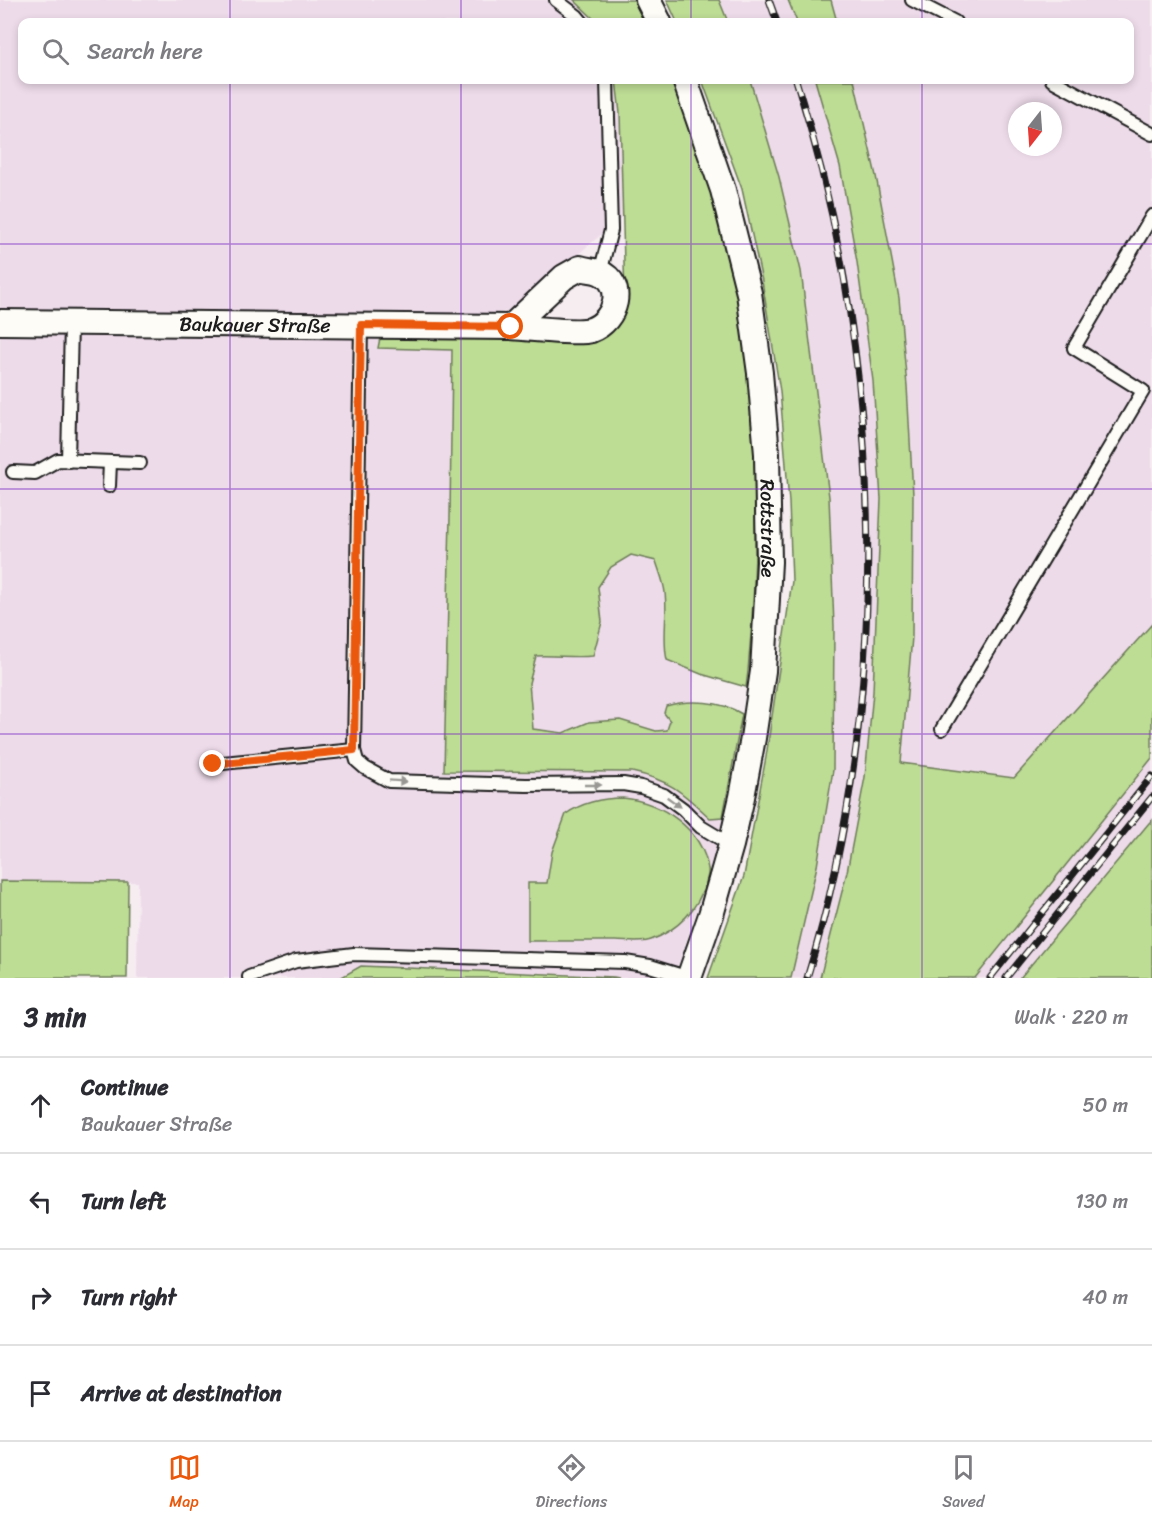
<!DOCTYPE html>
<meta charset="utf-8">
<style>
:root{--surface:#fff;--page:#f2f2f3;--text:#2b2b33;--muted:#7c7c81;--line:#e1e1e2;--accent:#ea580c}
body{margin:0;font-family:Sriracha,sans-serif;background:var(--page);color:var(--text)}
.compass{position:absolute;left:1008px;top:102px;width:54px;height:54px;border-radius:50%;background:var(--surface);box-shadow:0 3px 9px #0003;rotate:197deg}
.stop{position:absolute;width:18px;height:18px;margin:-14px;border:4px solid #ea580c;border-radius:50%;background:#fff}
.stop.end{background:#ea580c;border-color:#fff;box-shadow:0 2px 6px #0008}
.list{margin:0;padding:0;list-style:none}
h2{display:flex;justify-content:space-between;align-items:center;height:78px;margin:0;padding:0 24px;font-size:26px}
h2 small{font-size:20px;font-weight:400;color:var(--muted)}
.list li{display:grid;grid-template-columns:39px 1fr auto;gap:18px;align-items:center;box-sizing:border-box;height:96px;padding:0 24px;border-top:2px solid var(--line)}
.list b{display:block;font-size:22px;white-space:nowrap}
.list p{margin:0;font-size:20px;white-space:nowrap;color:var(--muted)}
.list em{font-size:20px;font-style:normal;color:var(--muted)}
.icon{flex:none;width:33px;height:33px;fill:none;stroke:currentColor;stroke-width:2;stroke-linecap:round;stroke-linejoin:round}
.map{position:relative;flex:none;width:1152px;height:978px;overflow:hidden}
.search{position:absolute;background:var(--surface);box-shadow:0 3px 9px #0003;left:18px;right:18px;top:18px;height:66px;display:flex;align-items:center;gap:15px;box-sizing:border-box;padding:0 21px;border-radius:12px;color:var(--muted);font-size:22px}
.sheet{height:462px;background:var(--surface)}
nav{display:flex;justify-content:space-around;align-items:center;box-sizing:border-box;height:84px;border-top:2px solid var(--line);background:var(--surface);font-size:16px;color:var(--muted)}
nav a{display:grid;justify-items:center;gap:3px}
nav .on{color:var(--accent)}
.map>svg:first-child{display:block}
.built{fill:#eedbea;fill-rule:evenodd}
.green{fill:#bddc94;stroke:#6c7c58;stroke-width:1.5}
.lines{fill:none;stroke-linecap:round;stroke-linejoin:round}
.service-casing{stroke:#1c1c1c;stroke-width:16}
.minor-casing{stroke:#1c1c1c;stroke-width:28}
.service{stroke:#fdfcf7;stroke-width:12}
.minor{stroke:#fdfcf7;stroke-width:24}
.rail-casing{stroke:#1c1c1c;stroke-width:7}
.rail{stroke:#fdfcf7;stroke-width:4.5;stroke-dasharray:14;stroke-linecap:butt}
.oneway{fill:#989794}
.route{stroke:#ea580c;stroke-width:8}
.grid{fill:none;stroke:#7b2cbf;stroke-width:1.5;stroke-opacity:0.55}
.labels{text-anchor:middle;stroke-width:6;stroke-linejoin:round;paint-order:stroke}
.street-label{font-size:20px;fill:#1c1c1c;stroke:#fdfcf7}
</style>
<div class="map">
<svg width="1152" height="978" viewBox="0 0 1152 978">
<rect width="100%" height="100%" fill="#f6edf1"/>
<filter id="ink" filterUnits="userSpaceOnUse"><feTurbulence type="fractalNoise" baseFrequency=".0167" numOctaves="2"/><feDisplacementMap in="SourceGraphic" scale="12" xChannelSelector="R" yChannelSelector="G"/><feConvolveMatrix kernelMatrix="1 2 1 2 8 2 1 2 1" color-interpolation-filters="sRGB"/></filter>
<g filter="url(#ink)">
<!-- built -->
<g class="built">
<path d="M0,0H574L597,22H22V80H616L620,113L623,216L529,296L507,311L489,317L0,312Z"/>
<path d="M719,0H788L797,22H728Z"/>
<path d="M831,0H1152V624L1014,778L901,763L912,637L913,495L907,386L899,298L876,176L854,80H1130V22H837ZM1017,111H1053V147H1017Z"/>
<path d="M750,80H815L840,166L857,262L873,381L881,499L873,692L864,777L848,872L820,978H791L817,866L833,770L834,626L829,497L801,271L779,177Z"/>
<path d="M0,335L493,340L566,366L696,644L693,703L728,797L709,872L697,841L675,817L654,805L638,800L608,798L581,805L566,814L552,852L547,884H528V940L647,942L671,930L680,923L694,908L703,891L674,978H619L361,966L340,978H137L138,882L0,881Z"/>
<path d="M1152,758V820L1020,978H975Z"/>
</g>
<!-- green -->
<g class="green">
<path d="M574,0H637L647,22H597Z"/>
<path d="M667,0H719L728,22H677Z"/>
<path d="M788,0H831L837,22H797Z"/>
<path d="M616,80H673C706,166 734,256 745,348C759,455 758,563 748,671L746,687L701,674L667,660C662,638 668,616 665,593C664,582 659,571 656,561L631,555L611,567L598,587L602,622L593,656C574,658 555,655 536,656L529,683L533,729L563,733L589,722L620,720L656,731L667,730L670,721L664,713L666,706C689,699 722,701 742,714L723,817L710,818C682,792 670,780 632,772L444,771L450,517L452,350L378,348L380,338L586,340L625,300L620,113Z"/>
<path d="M702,80H750L779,177L801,271L829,497L834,626L833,770L817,866L791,978H708L744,876L766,757L792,581L789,502L780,391L762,281L742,189Z"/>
<path d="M815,80H854L876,176L899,298L907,386L913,495L912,637L901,763L1014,778L1152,624V758L975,978H820L847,872L865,777L873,692L881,499L873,381L857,262L840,166Z"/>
<path d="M623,798C661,802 702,828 708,869C709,873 707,878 706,882C698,909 678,930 651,940C641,944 626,941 615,941C586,941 557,941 528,941V883H547L552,852L566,814C583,802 602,798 623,798Z"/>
<path d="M1152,820V978H1020L1149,823Z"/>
<path d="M0,881L128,882L127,978H0Z"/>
<path d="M361,966L614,977L619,978H340Z"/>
</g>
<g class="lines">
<defs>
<g id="service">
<path d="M556,0L577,16L582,22"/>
<path d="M912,0L955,22"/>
<path d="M1052,80L1152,134"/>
<path d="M600,273L611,230L607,80"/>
<path d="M361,325L354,750L357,761L365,768L389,781L526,785L623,784L641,787L664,795L683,809L701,827L731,845"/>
<path d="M68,461L71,324"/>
<path d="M13,472L35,473L58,460L140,463"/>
<path d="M109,486L110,462"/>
<path d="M942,729L1143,391L1074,348L1152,216"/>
<path d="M213,764L354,750"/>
<path d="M249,977L296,961L354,954L625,962L650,966L689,978"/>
</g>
<g id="minor">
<path d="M648,0L659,22"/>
<path id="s1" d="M685,80L723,190L749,293L760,373L767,454L769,562L763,671L753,738L742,797L731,845L711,915L689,978"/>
<path id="s2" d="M0,322L511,327C527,328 578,334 591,330C616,321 627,284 599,272C593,270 586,270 580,268L564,277L511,327"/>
</g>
</defs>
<!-- service casing -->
<use href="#service" class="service-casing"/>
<!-- minor casing -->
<use href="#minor" class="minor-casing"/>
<!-- service -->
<use href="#service" class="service"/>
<!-- minor -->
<use href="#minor" class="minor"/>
<defs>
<g id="rail">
<path d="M769,0L777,22"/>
<path d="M796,80C885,362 894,694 807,978"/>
<path d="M990,978L1152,776"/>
<path d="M1006,978L1152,797"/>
</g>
</defs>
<!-- rail casing -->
<use href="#rail" class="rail-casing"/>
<!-- rail -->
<use href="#rail" class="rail"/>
</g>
<!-- one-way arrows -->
<defs><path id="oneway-solid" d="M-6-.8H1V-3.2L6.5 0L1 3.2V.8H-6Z" transform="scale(1.5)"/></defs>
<g class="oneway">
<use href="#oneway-solid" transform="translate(398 781) rotate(4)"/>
<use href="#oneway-solid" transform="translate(593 785)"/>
<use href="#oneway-solid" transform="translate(674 802) rotate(36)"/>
</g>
</g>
<g class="lines" filter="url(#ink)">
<!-- route -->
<path class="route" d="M213,764L354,750L361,325L511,327"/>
</g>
<!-- grid -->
<path class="grid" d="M230,0V22M461,0V22M691,0V22M922,0V22M230,80V978M461,80V978M691,80V978M922,80V978M0,244H1152M0,489H1152M0,734H1152"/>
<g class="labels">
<!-- street labels -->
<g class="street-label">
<text dy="7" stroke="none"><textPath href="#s2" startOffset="255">Baukauer Straße</textPath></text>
<text dy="7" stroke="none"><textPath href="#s1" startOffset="459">Rottstraße</textPath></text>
</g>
</g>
</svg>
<svg class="compass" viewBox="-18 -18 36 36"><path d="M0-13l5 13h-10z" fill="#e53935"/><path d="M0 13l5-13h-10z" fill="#7c7c81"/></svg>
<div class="stop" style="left:511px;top:327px"></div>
<div class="stop end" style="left:213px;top:764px"></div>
<div class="search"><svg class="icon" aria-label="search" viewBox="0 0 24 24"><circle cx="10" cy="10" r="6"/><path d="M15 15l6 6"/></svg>Search here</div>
</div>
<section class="sheet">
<h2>3 min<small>Walk · 220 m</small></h2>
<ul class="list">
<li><svg class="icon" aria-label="ahead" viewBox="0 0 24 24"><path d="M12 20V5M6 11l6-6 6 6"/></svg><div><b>Continue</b><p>Baukauer Straße</p></div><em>50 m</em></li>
<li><svg class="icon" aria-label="left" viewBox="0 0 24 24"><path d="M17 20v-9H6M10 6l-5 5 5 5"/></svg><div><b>Turn left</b></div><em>130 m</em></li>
<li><svg class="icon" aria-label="right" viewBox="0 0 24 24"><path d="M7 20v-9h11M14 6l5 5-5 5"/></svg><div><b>Turn right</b></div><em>40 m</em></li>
<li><svg class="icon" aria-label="arrive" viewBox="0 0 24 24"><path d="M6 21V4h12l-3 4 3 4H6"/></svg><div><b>Arrive at destination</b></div></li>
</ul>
</section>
<nav>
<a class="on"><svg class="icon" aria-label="map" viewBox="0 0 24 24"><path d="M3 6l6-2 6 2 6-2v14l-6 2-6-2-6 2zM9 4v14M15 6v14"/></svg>Map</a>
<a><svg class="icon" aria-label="directions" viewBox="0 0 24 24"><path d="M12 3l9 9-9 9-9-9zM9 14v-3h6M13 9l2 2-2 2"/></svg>Directions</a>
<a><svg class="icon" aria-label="saved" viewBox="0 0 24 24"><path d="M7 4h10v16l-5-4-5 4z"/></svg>Saved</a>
</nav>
